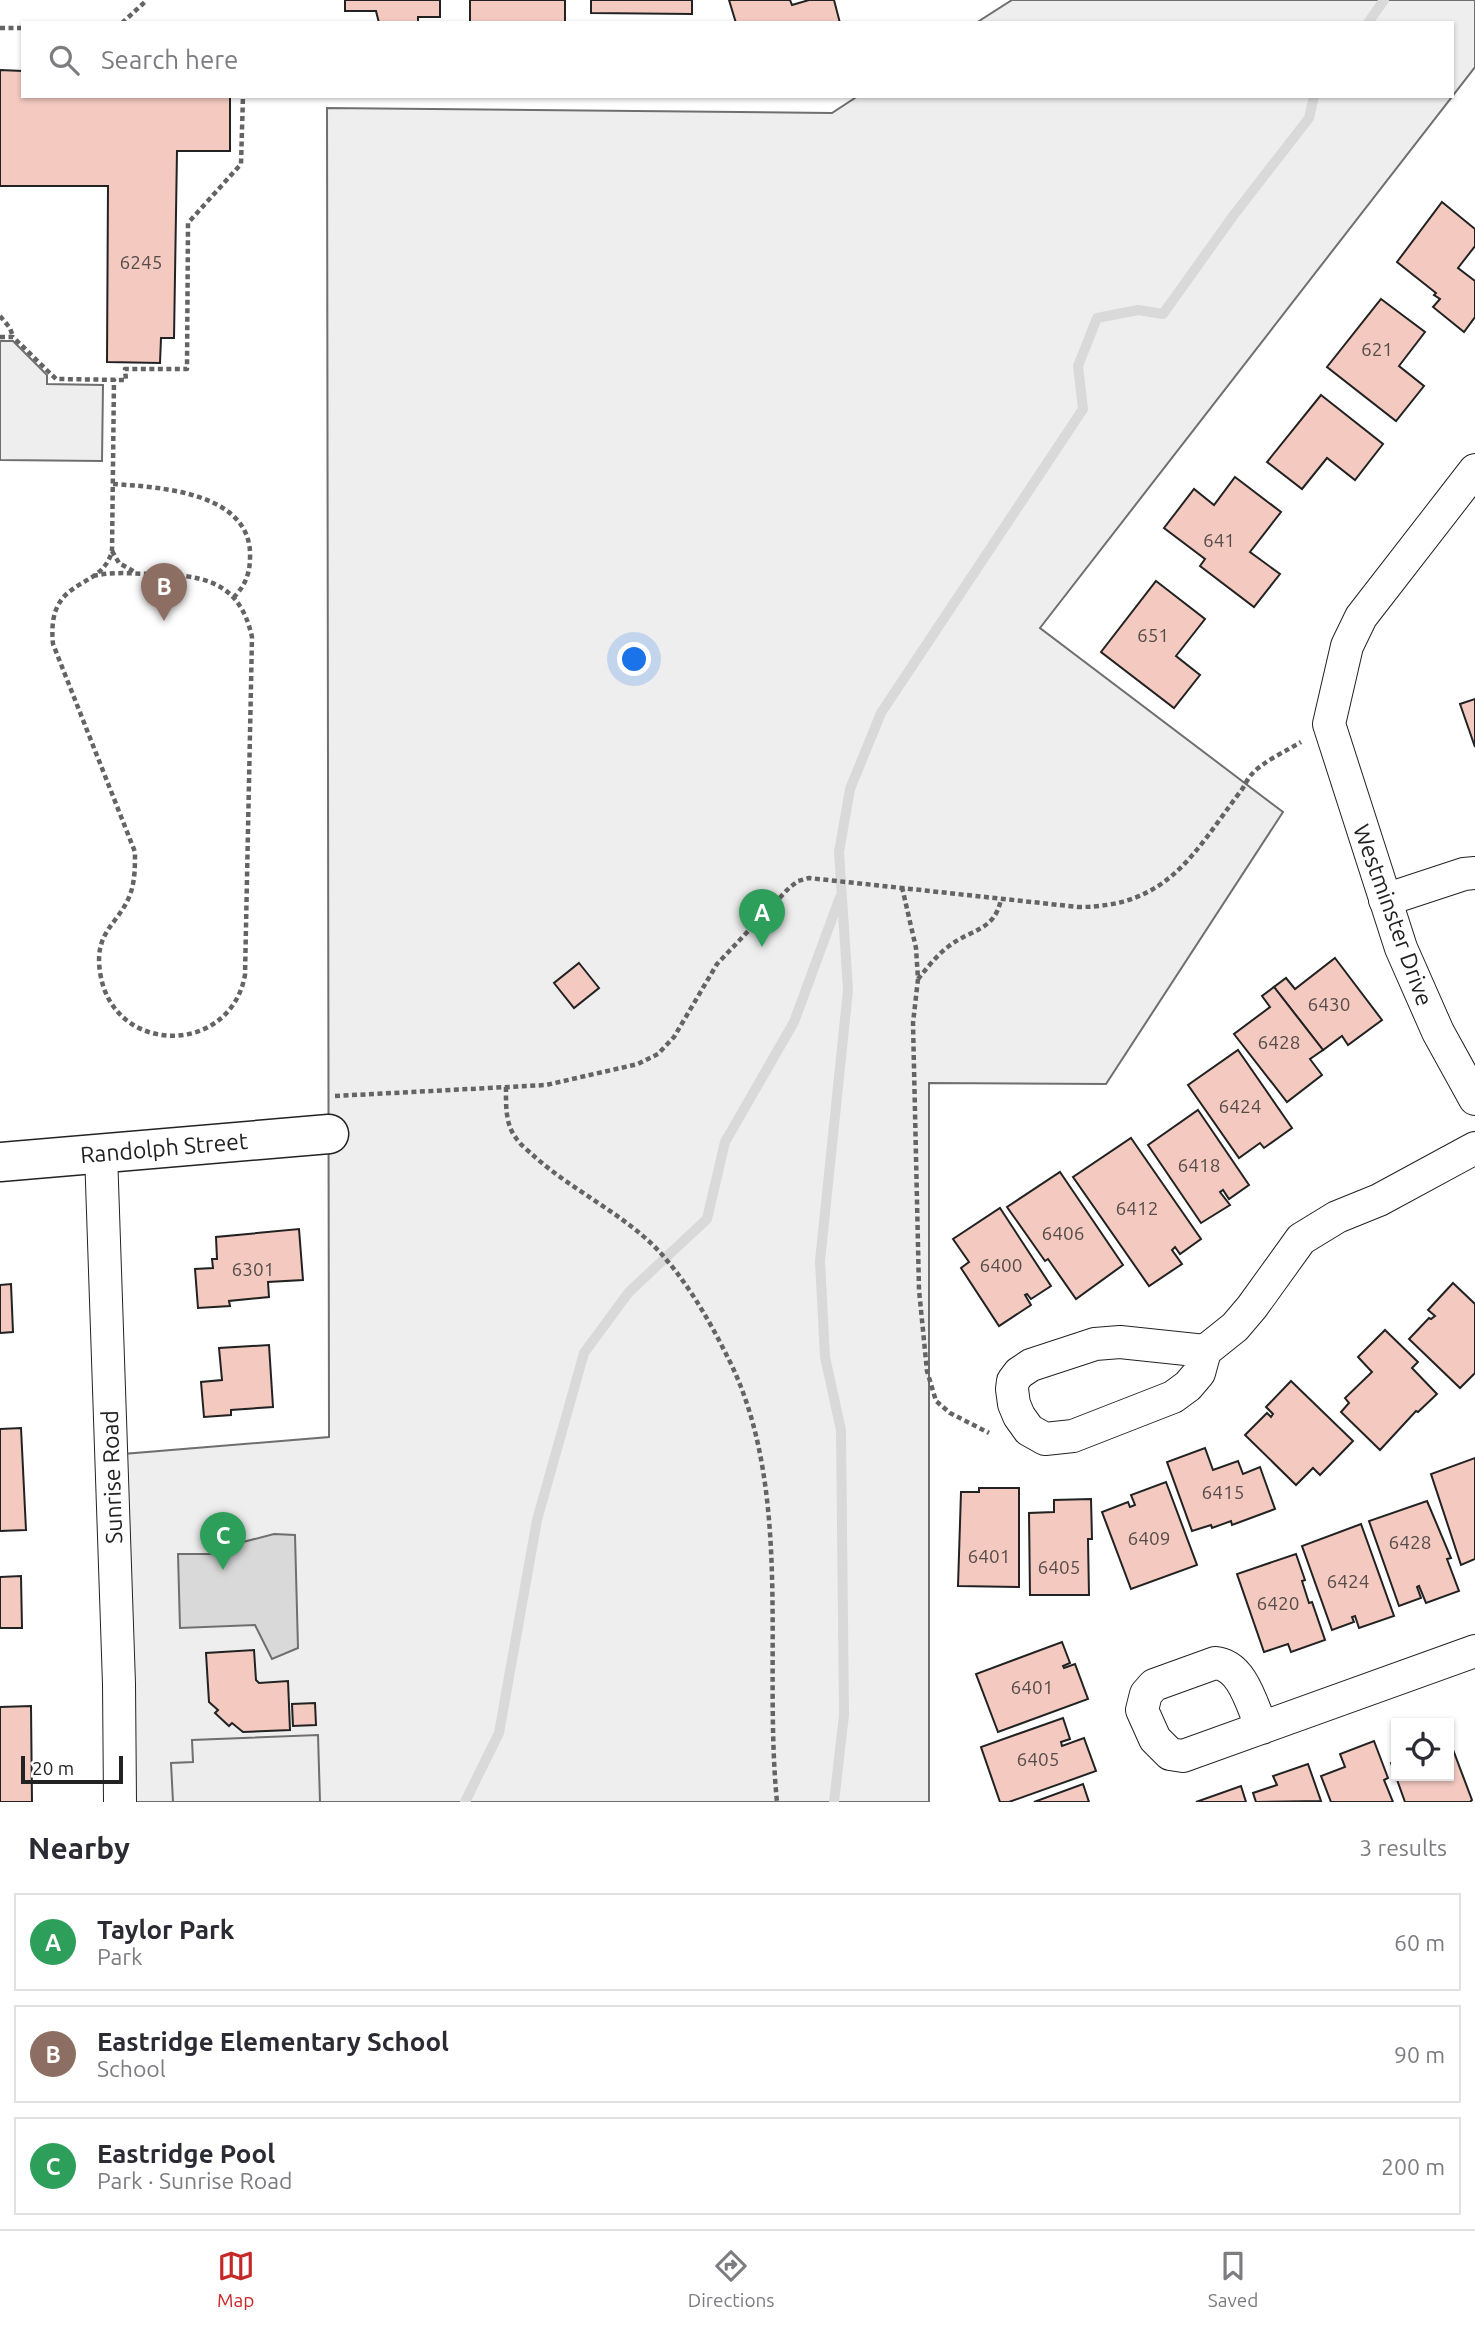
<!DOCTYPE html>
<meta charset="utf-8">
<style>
:root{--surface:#fff;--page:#f2f2f3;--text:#2b2b33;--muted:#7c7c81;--line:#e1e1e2;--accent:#c62828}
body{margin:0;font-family:Ubuntu,sans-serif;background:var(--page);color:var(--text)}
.controls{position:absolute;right:21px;bottom:21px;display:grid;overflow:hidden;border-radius:0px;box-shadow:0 2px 5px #0004}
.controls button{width:63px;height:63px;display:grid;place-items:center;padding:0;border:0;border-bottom:2px solid var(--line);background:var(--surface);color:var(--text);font:35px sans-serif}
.scale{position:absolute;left:21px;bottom:18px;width:102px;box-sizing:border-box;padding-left:7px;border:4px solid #222;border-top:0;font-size:19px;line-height:24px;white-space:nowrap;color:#222;-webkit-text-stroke:5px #fff;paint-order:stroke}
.you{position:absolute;left:635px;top:660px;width:24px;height:24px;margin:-18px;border:5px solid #fff;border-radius:50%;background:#1a73e8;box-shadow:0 0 0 10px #1a73e833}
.badge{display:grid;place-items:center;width:46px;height:46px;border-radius:50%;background:var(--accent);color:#fff;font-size:23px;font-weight:700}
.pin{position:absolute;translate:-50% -58px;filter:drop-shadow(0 2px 4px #0008)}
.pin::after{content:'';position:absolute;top:37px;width:24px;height:21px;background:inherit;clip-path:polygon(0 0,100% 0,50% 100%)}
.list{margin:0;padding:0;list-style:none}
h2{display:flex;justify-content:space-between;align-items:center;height:91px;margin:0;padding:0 28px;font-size:30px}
h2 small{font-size:23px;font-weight:400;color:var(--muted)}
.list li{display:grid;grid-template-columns:46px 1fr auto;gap:21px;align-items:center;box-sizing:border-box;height:98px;margin:0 14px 14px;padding:0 14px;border:2px solid var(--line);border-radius:0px}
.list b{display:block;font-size:26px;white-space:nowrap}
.list p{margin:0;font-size:23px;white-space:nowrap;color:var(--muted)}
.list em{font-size:23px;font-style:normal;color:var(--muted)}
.icon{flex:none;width:38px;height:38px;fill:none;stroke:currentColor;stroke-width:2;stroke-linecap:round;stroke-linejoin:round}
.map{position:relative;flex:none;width:1475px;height:1802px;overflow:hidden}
.search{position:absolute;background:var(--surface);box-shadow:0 2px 5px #0004;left:21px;right:21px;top:21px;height:77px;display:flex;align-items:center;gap:18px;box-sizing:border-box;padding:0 24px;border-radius:0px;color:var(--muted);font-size:26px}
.sheet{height:427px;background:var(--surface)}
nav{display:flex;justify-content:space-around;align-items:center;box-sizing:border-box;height:98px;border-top:2px solid var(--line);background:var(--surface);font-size:19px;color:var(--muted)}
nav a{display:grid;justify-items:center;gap:4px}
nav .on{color:var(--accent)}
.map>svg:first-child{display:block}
.green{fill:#eee;stroke:#6f6f6f;stroke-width:2}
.parking{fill:#ededed;stroke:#6f6f6f;stroke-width:2}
.water{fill:#d9d9d9;stroke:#6f6f6f;stroke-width:2}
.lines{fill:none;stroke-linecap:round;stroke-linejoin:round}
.stream{stroke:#d9d9d9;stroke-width:10}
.building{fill:#f3c9c0;stroke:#222;stroke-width:2}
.street-casing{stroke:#222;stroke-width:34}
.secondary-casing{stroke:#222;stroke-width:41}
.path{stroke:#646464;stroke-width:4.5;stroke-dasharray:5 3.5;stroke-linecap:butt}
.street{stroke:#fff;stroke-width:32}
.secondary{stroke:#fff;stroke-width:38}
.labels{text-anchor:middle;stroke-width:5;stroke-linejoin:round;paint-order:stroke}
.number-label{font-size:19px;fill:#564c4a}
.street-label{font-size:23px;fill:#222;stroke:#fff}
</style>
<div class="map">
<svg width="1475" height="1802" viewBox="0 0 1475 1802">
<rect width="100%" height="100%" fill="#fff"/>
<!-- green -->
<g class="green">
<path d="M1012,0H1475V67L1040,628L1283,812L1106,1084L929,1083V1802H120L111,1455L329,1437L327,108L832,113L858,96H1452V23H976Z"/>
<path d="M0,341H13L47,375V384L103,385L102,461L0,460Z"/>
</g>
<!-- parking -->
<path class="parking" d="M318,1735L320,1802H173L171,1763L193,1762L192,1740Z"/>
<!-- water -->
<path class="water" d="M274,1534L295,1535L298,1648L272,1659L255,1625L180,1628L178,1554H222L243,1542Z"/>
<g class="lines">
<!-- stream -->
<g class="stream">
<path d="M1368,23L1384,0"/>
<path d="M465,1802L499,1733L537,1520L584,1353L629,1292L707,1219L725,1142L794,1022L840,897"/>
<path d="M834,1802L844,1715L841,1430L825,1357L820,1261L848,990L839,852L850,789L881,713L1083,409L1078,366L1097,318L1138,310L1163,314L1233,216L1309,118L1314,96"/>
</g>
</g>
<!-- building -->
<g class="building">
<path d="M345,0H440V17H418V23H379L376,11H345Z"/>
<rect x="470" y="0" width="95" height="23"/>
<path d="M591,0H692V14L591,13Z"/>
<path d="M729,0H790L792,5L809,0H834L840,23H736Z"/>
<path d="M0,70L23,71V96H230V151H177L174,338H161L160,363L107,362L108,186H0Z"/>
<path d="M1442,202L1475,229V246L1458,268L1475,281V317L1464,332L1433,307L1440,299L1434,295L1436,293L1397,262Z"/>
<path d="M1381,299L1425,332L1399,366L1424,386L1396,421L1327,367Z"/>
<path d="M1321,395L1383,444L1355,480L1327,458L1302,489L1267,462Z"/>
<path d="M1235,477L1281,512L1250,552L1280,574L1254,607L1200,566L1205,559L1164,528L1194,489L1214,505Z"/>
<path d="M1156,581L1205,619L1176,656L1200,675L1174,708L1101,652Z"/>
<path d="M1475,699V747L1460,704Z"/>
<path d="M1335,958L1382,1020L1348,1045L1342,1036L1323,1050L1274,987L1286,978L1295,989Z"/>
<path d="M579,963L599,988L574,1008L554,983Z"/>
<path d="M1274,987L1323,1050L1310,1059L1322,1075L1287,1102L1234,1034L1270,1007L1262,996Z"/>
<path d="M1238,1050L1292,1128L1264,1148L1260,1143L1239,1158L1188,1085Z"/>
<path d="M1198,1110L1249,1185L1229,1199L1223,1190L1220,1192L1230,1205L1201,1223L1148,1145Z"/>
<path d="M1131,1138L1201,1239L1180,1254L1175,1247L1172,1250L1182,1264L1149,1286L1073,1177Z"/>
<path d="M1060,1172L1123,1265L1076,1299L1048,1259L1045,1261L1007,1207Z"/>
<path d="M1000,1208L1051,1286L1031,1299L1027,1294L1025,1295L1031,1305L999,1326L961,1268L969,1262L953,1239Z"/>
<path d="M299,1229L303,1280L268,1282L269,1297L229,1301L230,1306L198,1308L195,1269L213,1268L212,1259H217L216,1237Z"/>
<path d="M1453,1283L1475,1304V1373L1460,1388L1409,1339L1429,1318L1431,1319L1435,1316L1428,1310Z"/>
<path d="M11,1284L13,1332L0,1333V1285Z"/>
<path d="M1385,1330L1418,1362L1412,1368L1437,1394L1418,1412L1416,1411L1380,1450L1341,1412L1349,1403L1345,1398L1372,1372L1358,1357Z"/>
<path d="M269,1345L273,1407L231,1410V1415L204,1417L201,1382L222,1380L219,1348Z"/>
<path d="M1291,1381L1353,1441L1320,1475L1313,1468L1296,1485L1245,1435L1267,1413L1271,1417L1273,1414L1266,1407Z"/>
<path d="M21,1428L26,1530L0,1531V1429Z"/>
<path d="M1205,1448L1213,1470L1238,1461L1243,1474L1260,1467L1275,1509L1232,1525L1231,1521L1212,1528L1211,1525L1192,1531L1167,1462Z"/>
<path d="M1475,1458V1559L1461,1565L1431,1474Z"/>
<path d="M1166,1482L1197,1565L1131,1589L1102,1512L1128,1502L1130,1507L1135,1505L1131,1495Z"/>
<path d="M979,1488H1019V1587L958,1586L961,1492H979Z"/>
<path d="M1091,1499L1092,1539H1088L1089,1595H1030L1029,1513L1054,1512V1500Z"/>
<path d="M1427,1501L1451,1558L1447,1559L1459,1591L1426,1603L1419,1586L1417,1587L1421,1598L1399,1606L1369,1521Z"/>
<path d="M1361,1524L1394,1616L1359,1628L1355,1616L1352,1617L1354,1622L1332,1630L1302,1546Z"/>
<path d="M1296,1554L1305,1580L1302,1581L1309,1603L1312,1602L1325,1640L1291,1652L1288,1644L1264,1652L1237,1574Z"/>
<path d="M21,1576L22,1628H0V1577Z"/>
<path d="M1062,1642L1070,1663L1063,1666L1064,1668L1075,1664L1088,1699L998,1732L976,1674Z"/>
<path d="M254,1650L256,1680L259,1683L288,1681L290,1730L243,1732L232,1723L229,1726L215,1713L218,1710L209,1702L206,1653Z"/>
<path d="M315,1703L316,1725L293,1726L292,1704Z"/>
<path d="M31,1706L32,1802H0V1707Z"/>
<path d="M1063,1718L1070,1739L1061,1742L1062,1746L1084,1738L1096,1771L1009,1802H1000L981,1747Z"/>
<path d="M1449,1739L1472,1800L1470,1802H1405L1391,1763L1396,1761V1776H1449Z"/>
<path d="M1374,1741L1388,1778L1384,1780L1393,1802H1331L1321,1776L1345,1767L1340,1754Z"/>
<path d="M1308,1764L1321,1801L1256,1802L1253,1793L1277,1785L1273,1776Z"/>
<path d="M1083,1784L1089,1802H1034Z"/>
<path d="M1241,1786L1246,1802H1196Z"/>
</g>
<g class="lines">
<defs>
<g id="street">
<path d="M1475,470L1361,617L1347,646L1329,724L1401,948L1438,1032L1475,1099"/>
<path d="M1385,900L1464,874L1475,873"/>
<path d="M101,1153L119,1684L120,1802"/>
<path d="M1205,1351L1120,1342L1095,1344L1031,1365L1019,1373L1013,1381L1012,1389L1014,1404L1019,1416L1029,1430L1045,1439L1073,1436L1173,1397L1188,1386L1199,1373L1205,1351L1235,1327L1252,1307L1301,1239L1337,1217L1379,1200L1475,1148"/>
<path d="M1262,1728C1252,1706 1243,1665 1215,1663L1154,1685L1146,1694L1142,1710L1155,1739L1170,1754L1183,1756L1475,1651"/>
</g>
<path id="secondary" d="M0,1162L329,1134"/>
</defs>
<!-- street casing -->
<use href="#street" class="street-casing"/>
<!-- secondary casing -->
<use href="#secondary" class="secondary-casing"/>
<!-- path -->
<g class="path">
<path d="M122,23L147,0"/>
<path d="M0,28H23"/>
<path d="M0,316L10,328L13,337"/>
<path d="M0,337H13L56,379L126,380L125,369H187L188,223L241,164L243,96"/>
<path d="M113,484C159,487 253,492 250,558C250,573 245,586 234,597"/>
<path d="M112,551L119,563L135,572"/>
<path d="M93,576C110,572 129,573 147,574C199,575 239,578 252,637L245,975C230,1057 112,1056 100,972C94,931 118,925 130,895C135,881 135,867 135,852L53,644C46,574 101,593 112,551L114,379"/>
<path d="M902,887L916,948L918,979L913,1023L919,1290L927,1371L936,1401L950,1413L989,1433"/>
<path d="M918,979C927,968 937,955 949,946C971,929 995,931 1001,899"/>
<path d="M506,1087C506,1104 505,1124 516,1138C520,1145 529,1151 535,1157C572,1190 618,1211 654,1246C687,1280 711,1323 732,1366C793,1496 763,1662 777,1802"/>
<path d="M335,1096L546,1085L638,1064L658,1054L674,1037L717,964L789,888L798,881L809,878L1078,907C1167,907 1192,856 1240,792C1245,786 1247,779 1252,774C1262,762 1288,750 1301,742"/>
</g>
<!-- street -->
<use href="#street" class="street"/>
<!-- secondary -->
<use href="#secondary" class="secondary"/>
</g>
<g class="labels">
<!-- number labels -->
<g class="number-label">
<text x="141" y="269">6245</text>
<text x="1377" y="356">621</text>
<text x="1219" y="547">641</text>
<text x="1153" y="642">651</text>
<text x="1329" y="1011">6430</text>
<text x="1279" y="1049">6428</text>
<text x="1240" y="1113">6424</text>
<text x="1199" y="1172">6418</text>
<text x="1137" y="1215">6412</text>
<text x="1063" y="1240">6406</text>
<text x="1001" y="1272">6400</text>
<text x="253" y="1276">6301</text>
<text x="1223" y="1499">6415</text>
<text x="1149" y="1545">6409</text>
<text x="1410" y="1549">6428</text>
<text x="989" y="1563">6401</text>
<text x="1059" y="1574">6405</text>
<text x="1348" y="1588">6424</text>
<text x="1278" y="1610">6420</text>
<text x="1032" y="1694">6401</text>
<text x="1038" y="1766">6405</text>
</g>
<!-- street labels -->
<g class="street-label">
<text transform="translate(1393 915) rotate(70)" y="8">Westminster Drive</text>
<text transform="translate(164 1148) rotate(-5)" y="8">Randolph Street</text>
<text transform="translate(112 1477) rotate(-92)" y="8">Sunrise Road</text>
</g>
</g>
</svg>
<div class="controls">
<button><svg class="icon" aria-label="locate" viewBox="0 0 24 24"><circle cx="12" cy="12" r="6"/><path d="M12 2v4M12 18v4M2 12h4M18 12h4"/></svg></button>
</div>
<div class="scale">20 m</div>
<div class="you"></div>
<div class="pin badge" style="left:762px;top:947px;background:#2e9e5b">A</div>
<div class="pin badge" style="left:164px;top:621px;background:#8d6e63">B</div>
<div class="pin badge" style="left:223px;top:1570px;background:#2e9e5b">C</div>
<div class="search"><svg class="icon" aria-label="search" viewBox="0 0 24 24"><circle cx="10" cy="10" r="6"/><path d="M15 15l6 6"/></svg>Search here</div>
</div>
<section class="sheet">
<h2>Nearby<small>3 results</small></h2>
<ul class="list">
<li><span class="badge" style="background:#2e9e5b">A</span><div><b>Taylor Park</b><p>Park</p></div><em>60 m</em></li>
<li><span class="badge" style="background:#8d6e63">B</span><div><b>Eastridge Elementary School</b><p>School</p></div><em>90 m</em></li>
<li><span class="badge" style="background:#2e9e5b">C</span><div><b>Eastridge Pool</b><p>Park · Sunrise Road</p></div><em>200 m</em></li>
</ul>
</section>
<nav>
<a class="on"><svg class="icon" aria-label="map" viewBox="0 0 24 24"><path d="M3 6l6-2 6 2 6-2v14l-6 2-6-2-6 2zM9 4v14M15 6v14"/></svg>Map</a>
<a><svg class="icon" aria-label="directions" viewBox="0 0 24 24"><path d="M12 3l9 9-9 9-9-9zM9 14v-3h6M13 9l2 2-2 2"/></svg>Directions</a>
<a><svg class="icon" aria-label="saved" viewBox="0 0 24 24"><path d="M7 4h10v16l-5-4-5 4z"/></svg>Saved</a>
</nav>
